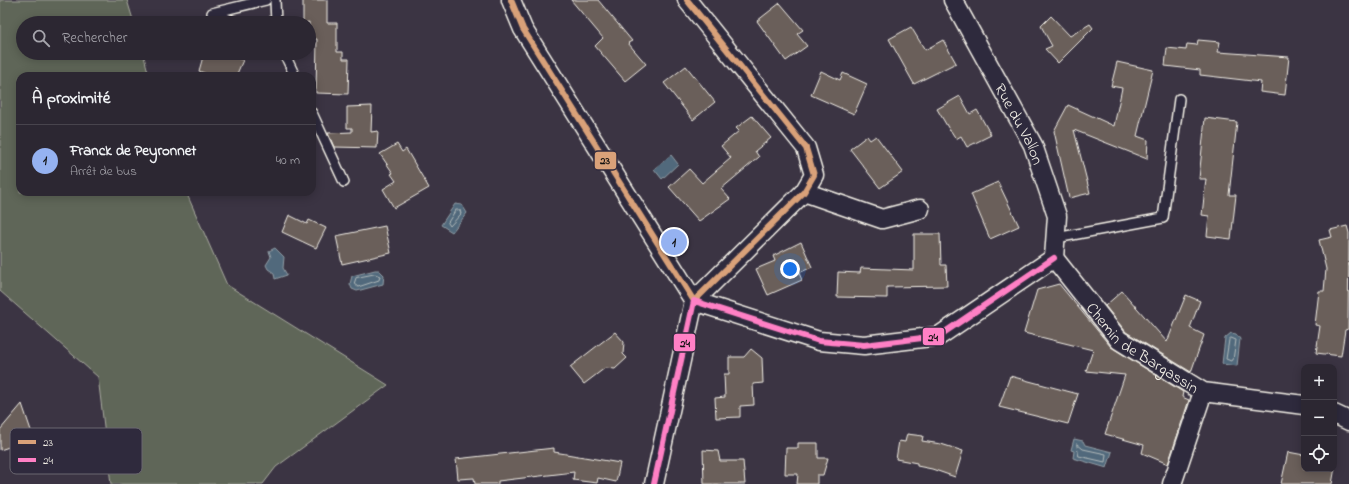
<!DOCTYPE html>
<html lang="fr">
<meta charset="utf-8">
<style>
:root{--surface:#2c2732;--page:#342f3a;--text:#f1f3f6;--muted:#a6a5ac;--line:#48444d;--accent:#95b2f1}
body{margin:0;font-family:"Indie Flower",sans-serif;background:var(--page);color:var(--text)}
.controls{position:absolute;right:12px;bottom:12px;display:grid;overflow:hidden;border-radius:8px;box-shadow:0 2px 10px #0003}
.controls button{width:36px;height:36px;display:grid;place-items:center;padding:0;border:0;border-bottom:1px solid var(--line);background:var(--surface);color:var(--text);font:20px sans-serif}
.you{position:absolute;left:790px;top:269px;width:14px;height:14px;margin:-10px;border:3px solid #fff;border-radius:50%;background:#1a73e8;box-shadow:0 0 0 6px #1a73e833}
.badge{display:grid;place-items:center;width:26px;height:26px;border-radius:50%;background:var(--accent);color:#111;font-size:13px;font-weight:700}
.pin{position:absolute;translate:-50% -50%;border:2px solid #fff;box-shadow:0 1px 4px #0006}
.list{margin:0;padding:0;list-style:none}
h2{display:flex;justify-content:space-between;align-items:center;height:52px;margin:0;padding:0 16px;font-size:17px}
h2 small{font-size:13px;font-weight:400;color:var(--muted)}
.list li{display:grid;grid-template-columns:26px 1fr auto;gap:12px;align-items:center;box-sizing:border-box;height:72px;padding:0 16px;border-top:1px solid var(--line)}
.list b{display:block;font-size:15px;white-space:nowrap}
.list p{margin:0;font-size:13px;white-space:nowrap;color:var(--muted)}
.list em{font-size:13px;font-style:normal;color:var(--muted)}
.icon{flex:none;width:22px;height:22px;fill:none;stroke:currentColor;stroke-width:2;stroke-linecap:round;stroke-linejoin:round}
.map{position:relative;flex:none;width:1349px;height:484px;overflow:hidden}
.search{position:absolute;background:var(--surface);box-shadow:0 2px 10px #0003;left:16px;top:16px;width:300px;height:44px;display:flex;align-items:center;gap:10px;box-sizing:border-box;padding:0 14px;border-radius:22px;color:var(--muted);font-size:15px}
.panel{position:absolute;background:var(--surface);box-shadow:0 2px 10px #0003;left:16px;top:72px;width:300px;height:124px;border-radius:12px}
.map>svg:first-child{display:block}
.green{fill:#5f6659;stroke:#aaaca0}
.water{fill:#51697b;stroke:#929fa7}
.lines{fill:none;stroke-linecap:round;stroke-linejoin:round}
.shore{stroke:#b3bbbc;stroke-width:1}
.building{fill:#6a5e5a;stroke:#f4f1e8}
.service-casing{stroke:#f4f1e8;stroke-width:12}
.minor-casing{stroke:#f4f1e8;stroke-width:21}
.service{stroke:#2f2a3d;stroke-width:9}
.minor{stroke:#2f2a3d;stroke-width:18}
.bus-1-casing{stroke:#2f2a3d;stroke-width:9}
.bus-2-casing{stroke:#2f2a3d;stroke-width:9}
.bus-1{stroke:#d9a179;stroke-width:6}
.bus-2{stroke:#ff80c5;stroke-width:6}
.labels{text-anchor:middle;stroke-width:3;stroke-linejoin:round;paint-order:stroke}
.street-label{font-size:16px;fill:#f4f1e8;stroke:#2f2a3d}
.key{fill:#2f2a3d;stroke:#6a6670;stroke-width:1}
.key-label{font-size:11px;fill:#f4f1e8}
.line-badge{stroke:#2f2a3d;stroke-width:1.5}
.pale-badge-label{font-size:11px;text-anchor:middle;font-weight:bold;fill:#111}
</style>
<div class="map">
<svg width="1349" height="484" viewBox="0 0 1349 484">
<rect width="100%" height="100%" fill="#3b3443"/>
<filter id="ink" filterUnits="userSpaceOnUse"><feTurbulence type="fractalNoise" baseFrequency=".025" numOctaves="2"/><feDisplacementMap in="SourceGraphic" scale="8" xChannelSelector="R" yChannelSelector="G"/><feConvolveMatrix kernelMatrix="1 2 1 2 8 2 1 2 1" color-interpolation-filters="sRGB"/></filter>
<g filter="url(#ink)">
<!-- green -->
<path class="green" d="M0,0H127L134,23H23V53H143L149,76H20V192H186L227,285L388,385L276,467L263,484H111L98,377L0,291Z"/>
<!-- water -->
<g class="water">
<path d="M671,155L678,164L662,179L654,169Z"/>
<path d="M455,204L462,205L467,213L452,232L441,225Z"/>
<path d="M275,248L284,257L283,268L287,275L275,279L274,273L268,269L266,265L271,257L269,251Z"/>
<path d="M375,270H379L384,275L383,284L357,291L352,289L350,284L352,276Z"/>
<path d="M1231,333L1236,334L1240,339L1237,366L1222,364L1225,338Z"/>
<path d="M1074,439L1083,441L1085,445L1112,452L1107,468L1073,458L1074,451L1071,450Z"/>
</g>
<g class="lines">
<!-- shore -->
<g class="shore">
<path d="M456,210H460L461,214L450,226L448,223Z"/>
<path d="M375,274L380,276L379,280L358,287L354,284L356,278Z"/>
<path d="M1231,338L1236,340L1233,360L1231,361L1226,359L1229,340Z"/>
<path d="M1077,444L1083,449L1106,454L1105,462L1079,456Z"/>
</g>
</g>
<!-- building -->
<g class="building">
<path d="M303,0H327V23H337V52H343V59H349L348,94L316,93L317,39H309V22L303,23Z"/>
<path d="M571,0H598L632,41L628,43L646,64L625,81L595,46L603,38Z"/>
<path d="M780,3L803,30L797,34L807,46L786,61L757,21Z"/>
<path d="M1051,16L1070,36L1090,24L1093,28L1058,63L1045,49L1052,46L1041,26Z"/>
<path d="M911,27L925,50L943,40L956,63L914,84L889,39Z"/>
<path d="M1198,40L1220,42L1218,52L1289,57L1285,95L1260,92L1261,82L1200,75V70L1165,66L1167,48L1186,50L1187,44L1197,45Z"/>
<path d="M204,53H219L243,60L236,76H212L199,71Z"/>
<path d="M1117,62L1153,70L1137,136L1148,140L1147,159L1074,130L1090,193L1069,198L1054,131L1068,105L1114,126L1122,88L1111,86Z"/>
<path d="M686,66L715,102L693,120L664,83Z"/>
<path d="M821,71L840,80L843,73L867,84L854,114L811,95Z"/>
<path d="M960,96L970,114L977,110L991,135L967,147L961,136L956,139L951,131H950L937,109Z"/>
<path d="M372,106L371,132L378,131L377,148L334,147L328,133L352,132V128H347V107Z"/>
<path d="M752,116L771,138L755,151L759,157L721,189L730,199L699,221L669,187L689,169L702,183L731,158L721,146L739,131L736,128Z"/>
<path d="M1205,118L1237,122L1229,195H1236L1231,239L1207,236L1209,216L1202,215L1206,179H1199Z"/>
<path d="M867,136L870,140L876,136L903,172L880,188L850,149Z"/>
<path d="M397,144L402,152L406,149L429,188L394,208L383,189L396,181L391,174L393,173L380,154Z"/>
<path d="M998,182L1019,226L990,239L971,194Z"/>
<path d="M289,215L307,224L309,220L326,228L316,248L282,232Z"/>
<path d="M385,226L391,253L342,264L336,236Z"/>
<path d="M1347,226L1349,233L1348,329L1345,330L1341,356L1316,353L1320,326L1315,325L1319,291H1324L1326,269L1319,240L1332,237L1330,230Z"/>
<path d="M914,234H940L941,265H946L947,286L887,287V298L837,297L838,272L860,273L861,268L914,270Z"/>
<path d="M801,242L812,267L799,273L802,280L768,295L756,269L775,261L773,256Z"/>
<path d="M1059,284L1111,347L1183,392L1182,397L1189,400L1168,464L1142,453L1144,445L1105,434L1125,375L1086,371L1093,350L1024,333L1037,290Z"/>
<path d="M1122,291L1167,342L1186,295L1200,301L1190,328L1204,335L1191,372L1126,332L1105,306Z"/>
<path d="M615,332L624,342L623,354L627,358L615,369L605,368L584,384L570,367Z"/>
<path d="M751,349L762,358L763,383L753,384L754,405L740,406V417L716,418L715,398L725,397L724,374H729V357H744Z"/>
<path d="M1010,376L1078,394L1068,424L999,407Z"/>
<path d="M22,404L39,454L18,461L12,446L0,450V430Z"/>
<path d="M907,434L923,436L922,441L941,444L963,451L955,477L932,469L917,466V463L896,459L899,441L905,442Z"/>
<path d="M798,443H818V458H828L823,475H817V484H797L798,474H785L786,448H798Z"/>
<path d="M554,448V452L620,463L616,482L598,478L597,483L573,480L574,472L498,481V484H475L474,478L458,479L456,459Z"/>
<path d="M703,450L718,451L720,461H743L745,484H704Z"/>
<path d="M1288,452L1304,455V469H1334V462H1336L1332,484H1281Z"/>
</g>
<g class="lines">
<defs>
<g id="service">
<path d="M275,0L276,23"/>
<path d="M239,23L212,13L266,0"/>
<path d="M284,53L295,76"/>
<path d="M312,113L344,182"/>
<path d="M1056,238L1163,218L1179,99"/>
</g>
<g id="minor">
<path d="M511,0L523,29L694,301L804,192L814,175L806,148L687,0"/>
<path id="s1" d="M953,0L1033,145L1057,216L1054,258"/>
<path d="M804,192L882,219L920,209"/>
<path id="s2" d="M1054,258L1119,340L1203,392L1304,405"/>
<path d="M1334,414L1349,421"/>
<path d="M654,484L694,301L819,341L864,345L939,336L1054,258"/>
<path d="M1172,484L1203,392"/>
</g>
</defs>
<!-- service casing -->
<use href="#service" class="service-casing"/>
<!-- minor casing -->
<use href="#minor" class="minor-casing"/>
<!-- service -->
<use href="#service" class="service"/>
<!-- minor -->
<use href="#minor" class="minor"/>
<defs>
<path id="bus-1" d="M511,0L523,29L694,301L804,192L814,175L806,148L687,0"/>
<path id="bus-2" d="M654,484L694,301L819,341L864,345L939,336L1054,258"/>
</defs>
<!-- bus-1 casing -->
<use href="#bus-1" class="bus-1-casing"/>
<!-- bus-2 casing -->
<use href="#bus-2" class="bus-2-casing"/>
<!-- bus-1 -->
<use href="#bus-1" class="bus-1"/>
<!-- bus-2 -->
<use href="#bus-2" class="bus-2"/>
</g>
</g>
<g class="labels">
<!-- street labels -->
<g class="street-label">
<text dy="6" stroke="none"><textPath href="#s1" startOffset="141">Rue du Vallon</textPath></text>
<text dy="6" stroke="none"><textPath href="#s2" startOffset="128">Chemin de Bargassin</textPath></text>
</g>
</g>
<!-- legend -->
<rect x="10" y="428" width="132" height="46" rx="6" class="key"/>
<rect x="18" y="440" width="18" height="4" fill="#d9a179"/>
<rect x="18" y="458" width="18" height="4" fill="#ff80c5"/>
<g class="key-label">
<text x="43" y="446">23</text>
<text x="43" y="464">24</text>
</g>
<g class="line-badge">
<rect x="594" y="151" width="23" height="19" rx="4" fill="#d9a179"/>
<rect x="922" y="327" width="23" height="19" rx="4" fill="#ff80c5"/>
<rect x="673" y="333" width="23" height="19" rx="4" fill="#ff80c5"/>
</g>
<g class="pale-badge-label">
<text x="605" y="164">23</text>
<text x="933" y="341">24</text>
<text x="685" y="347">24</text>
</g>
</svg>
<div class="controls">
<button>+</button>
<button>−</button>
<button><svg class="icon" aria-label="locate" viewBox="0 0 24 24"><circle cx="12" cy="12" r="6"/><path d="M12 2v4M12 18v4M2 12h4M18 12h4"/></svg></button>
</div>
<div class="you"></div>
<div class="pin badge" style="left:674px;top:242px">1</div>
<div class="search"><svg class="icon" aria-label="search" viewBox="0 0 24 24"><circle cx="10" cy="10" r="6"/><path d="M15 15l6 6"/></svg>Rechercher</div>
<section class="panel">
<h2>À proximité<small></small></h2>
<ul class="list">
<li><span class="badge">1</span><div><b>Franck de Peyronnet</b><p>Arrêt de bus</p></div><em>40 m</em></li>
</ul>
</section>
</div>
